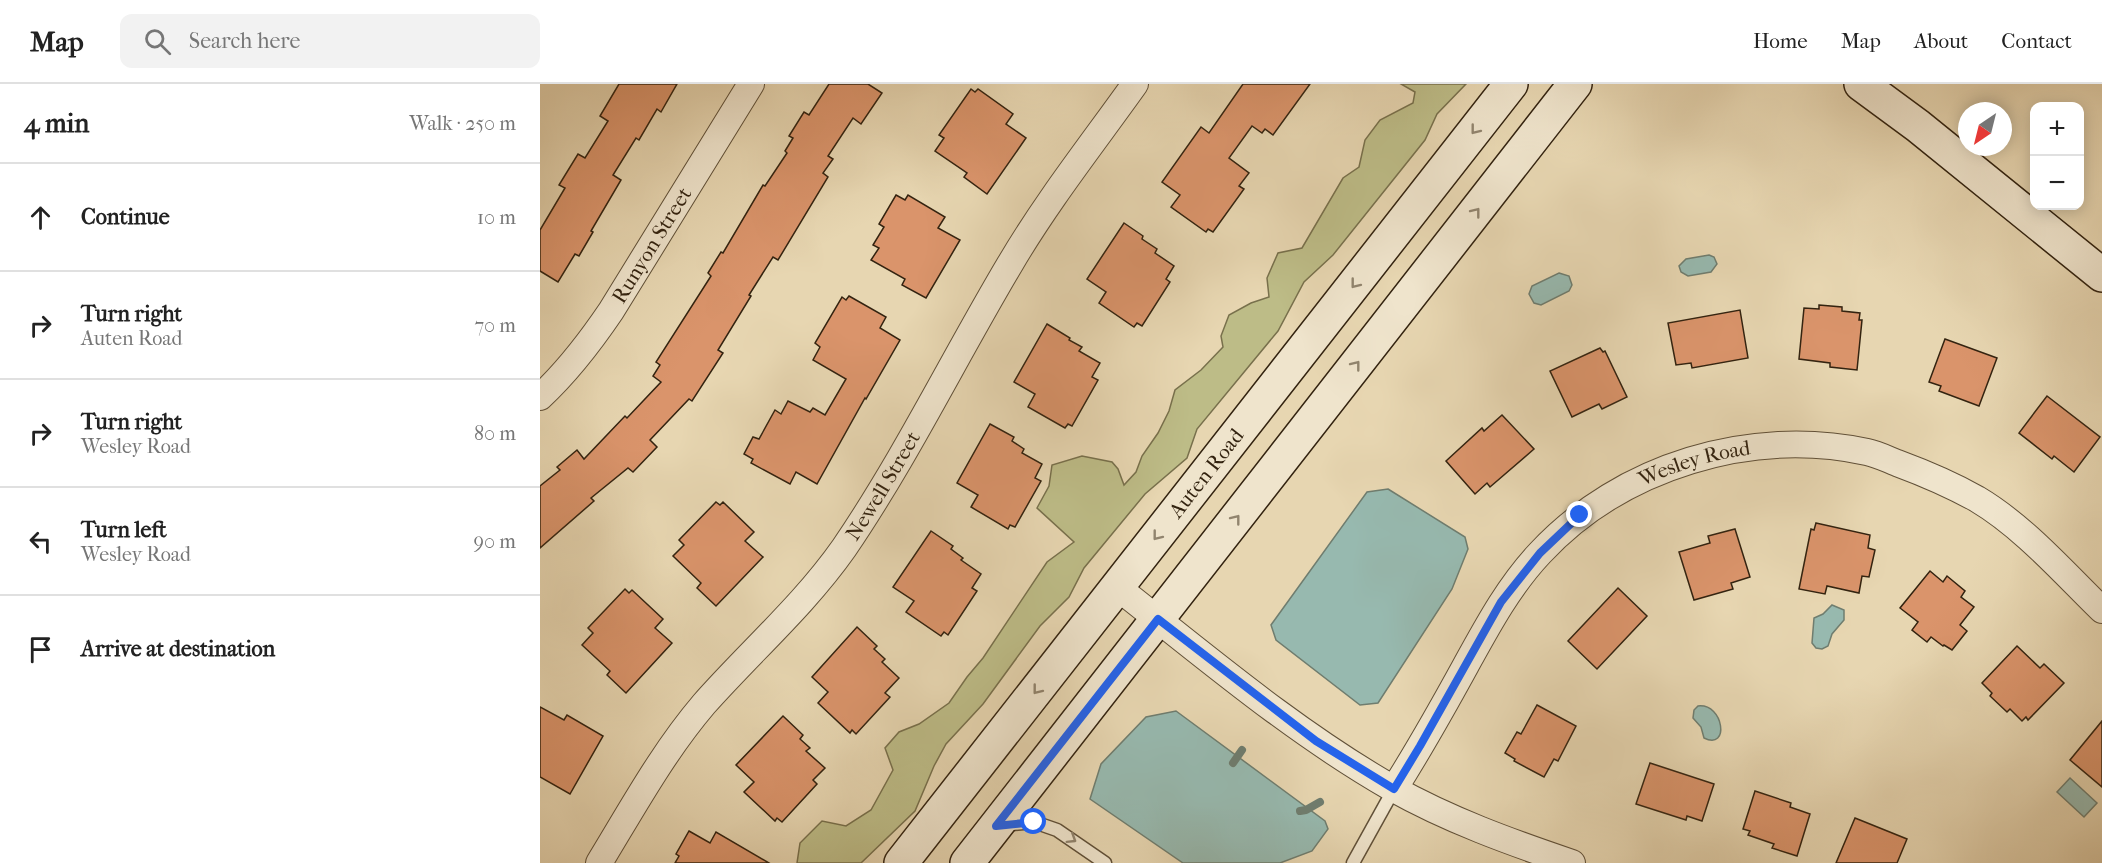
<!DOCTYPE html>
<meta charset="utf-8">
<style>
:root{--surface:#fff;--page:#f2f2f2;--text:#222;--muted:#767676;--line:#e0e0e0}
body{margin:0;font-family:"IM FELL French Canon",serif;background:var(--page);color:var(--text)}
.controls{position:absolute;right:18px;top:18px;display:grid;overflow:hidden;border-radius:12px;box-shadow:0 3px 15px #0003}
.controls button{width:54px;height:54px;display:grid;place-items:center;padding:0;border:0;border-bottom:2px solid var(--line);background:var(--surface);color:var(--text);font:30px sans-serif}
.compass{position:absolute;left:1418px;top:18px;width:54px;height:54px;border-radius:50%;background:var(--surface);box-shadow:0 3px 15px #0003;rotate:215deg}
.stop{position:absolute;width:18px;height:18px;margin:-14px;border:4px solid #2563eb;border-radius:50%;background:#fff}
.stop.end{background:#2563eb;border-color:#fff;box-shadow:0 2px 6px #0008}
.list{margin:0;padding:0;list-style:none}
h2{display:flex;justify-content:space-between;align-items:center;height:78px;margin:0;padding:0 24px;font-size:26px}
h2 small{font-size:20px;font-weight:400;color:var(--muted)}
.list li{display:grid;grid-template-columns:39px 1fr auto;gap:18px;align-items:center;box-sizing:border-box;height:108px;padding:0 24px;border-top:2px solid var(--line)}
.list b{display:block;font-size:22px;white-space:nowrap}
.list p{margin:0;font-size:20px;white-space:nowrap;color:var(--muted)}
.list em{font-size:20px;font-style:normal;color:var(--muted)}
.icon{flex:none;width:33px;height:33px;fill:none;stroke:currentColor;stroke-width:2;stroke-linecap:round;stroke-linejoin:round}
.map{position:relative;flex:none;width:1562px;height:779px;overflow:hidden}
header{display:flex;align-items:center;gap:36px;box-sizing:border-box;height:84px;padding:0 30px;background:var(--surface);border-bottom:2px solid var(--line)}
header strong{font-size:28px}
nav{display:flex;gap:33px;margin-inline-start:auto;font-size:21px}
.search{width:420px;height:54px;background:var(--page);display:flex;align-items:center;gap:15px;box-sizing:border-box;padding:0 21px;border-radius:12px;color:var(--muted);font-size:22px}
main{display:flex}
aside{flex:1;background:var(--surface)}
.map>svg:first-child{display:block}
.green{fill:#bdbc87;stroke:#78704c;stroke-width:1.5}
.water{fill:#97b9af;stroke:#6f7d6f;stroke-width:1.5}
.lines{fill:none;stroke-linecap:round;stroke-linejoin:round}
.stream{stroke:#6f7d6f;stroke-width:8}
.building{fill:#da946b;stroke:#332310;stroke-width:1.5}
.lane-casing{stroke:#605038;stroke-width:15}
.street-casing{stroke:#605038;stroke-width:28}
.secondary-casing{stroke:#332310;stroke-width:36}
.lane{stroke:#efe4cc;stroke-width:12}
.street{stroke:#efe4cc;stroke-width:26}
.secondary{stroke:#efe4cc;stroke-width:33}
.oneway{stroke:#91846e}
.route{stroke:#2563eb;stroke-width:8}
.labels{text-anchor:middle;stroke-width:5;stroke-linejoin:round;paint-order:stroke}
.street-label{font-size:21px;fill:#332310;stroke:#efe4cc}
</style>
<header>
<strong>Map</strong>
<div class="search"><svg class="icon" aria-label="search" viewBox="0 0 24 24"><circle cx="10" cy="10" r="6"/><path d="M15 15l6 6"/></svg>Search here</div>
<nav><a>Home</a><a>Map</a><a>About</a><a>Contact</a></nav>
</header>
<main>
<aside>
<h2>4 min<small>Walk · 250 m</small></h2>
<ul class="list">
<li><svg class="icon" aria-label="ahead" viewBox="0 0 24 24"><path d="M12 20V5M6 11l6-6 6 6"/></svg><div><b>Continue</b></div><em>10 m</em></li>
<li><svg class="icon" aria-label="right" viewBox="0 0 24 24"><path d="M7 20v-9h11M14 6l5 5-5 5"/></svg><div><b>Turn right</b><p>Auten Road</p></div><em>70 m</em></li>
<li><svg class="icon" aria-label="right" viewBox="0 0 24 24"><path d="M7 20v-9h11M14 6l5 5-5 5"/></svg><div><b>Turn right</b><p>Wesley Road</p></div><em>80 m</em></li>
<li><svg class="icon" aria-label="left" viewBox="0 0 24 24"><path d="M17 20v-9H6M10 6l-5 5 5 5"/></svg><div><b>Turn left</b><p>Wesley Road</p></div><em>90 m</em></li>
<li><svg class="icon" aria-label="arrive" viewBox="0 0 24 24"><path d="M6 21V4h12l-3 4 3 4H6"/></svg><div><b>Arrive at destination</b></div></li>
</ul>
</aside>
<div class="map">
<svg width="1562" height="779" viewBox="0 0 1562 779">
<rect width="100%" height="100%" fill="#e7d6b1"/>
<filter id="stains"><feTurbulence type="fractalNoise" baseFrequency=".00333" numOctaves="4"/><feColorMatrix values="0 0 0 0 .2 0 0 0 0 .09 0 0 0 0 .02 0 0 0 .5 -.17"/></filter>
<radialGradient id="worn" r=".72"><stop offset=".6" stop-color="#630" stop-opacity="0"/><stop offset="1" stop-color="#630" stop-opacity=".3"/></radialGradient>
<!-- green -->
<path class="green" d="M861,0H926L897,30L885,56L793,171L764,198L738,247L657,345L647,374L605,410L544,484L529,513L500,542L443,620L406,660L394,682L375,727L321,779H257L260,759L282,737L306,742L331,726L353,686L345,664L359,648L379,640L409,619L427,593L443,574L507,478L534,458L497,424L509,402L512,381L542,372L572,378L578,385L584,401L596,388L602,372L618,349L629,327L635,306L661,286L683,263L681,252L689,231L711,219L729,213L727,194L738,169L762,164L803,94L819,83L825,56L840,36L873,19L875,8Z"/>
<!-- water -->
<g class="water">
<path d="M1169,171L1174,173L1177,180L1171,188L1148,192L1141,188L1139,182L1146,175Z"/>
<path d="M1019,189L1029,192L1032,201L1029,207L1001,221L994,219L989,210L992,202Z"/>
<path d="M848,405L925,453L928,465L912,505L838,619L820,621L736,556L731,541L827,408Z"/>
<path d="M1292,521L1304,526V536L1292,550L1288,562L1282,565L1276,564L1272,559L1274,534L1283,530Z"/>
<path d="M1158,622C1184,619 1190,667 1164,654L1161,643L1153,634L1154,626Z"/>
<path d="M636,627L785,737L788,745L772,767L740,779H643L550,715L561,680L606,633Z"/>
<path d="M1530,694L1557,719L1544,733L1517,708Z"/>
</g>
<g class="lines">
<!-- stream -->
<g class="stream">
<path d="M693,679L702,666"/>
<path d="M760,727L766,726L780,718"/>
</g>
</g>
<!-- building -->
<g class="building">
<path d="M79,0H137L121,28L117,25L99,56L96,54L73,91L81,96L51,147L53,148L39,172L35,170L18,198L0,187V146L25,104L19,101L38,70L45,74L68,37L60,32Z"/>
<path d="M289,0H328L342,9L321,40L313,34L288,72L293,75L283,89L288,93L238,176L233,173L209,211L211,212L178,266L183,269L152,317L149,315L110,356L117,363L93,388L88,384L51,414L54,417L0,464V402L20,386L17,383L37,366L44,375L85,332L87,334L121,298L113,292L120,281L116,278L171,192L168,189L181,168L183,169L223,101L225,102L247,69L245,67L253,54L249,52L264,28L269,31Z"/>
<path d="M703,0H770L733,51L725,45L722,49L712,42L689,74L709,89L699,102L704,105L673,148L668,145L666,148L631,123L640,111L622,98L661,43L669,49Z"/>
<path d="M431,5L435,8L438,5L473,30L466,40L486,54L447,110L424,93L427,89L395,67L404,54L399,51Z"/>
<path d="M356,111L365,116L368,111L405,133L398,144L420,156L386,214L362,201L365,195L331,176L339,164L333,161L344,143L339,140Z"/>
<path d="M584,139L603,152L602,155L617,165L615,169L634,182L626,195L630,198L602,242L597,239L594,243L559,219L566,208L547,195Z"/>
<path d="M309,212L346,233L340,244L360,256L326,315L325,314L277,400L256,388L250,400L211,379L213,375L204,370L213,353L219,355L235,326L241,330L248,317L270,328L273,324L285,331L306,295L273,276L280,263L275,259L302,213L306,216Z"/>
<path d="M1279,221L1302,223V227L1320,229L1319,236H1322L1317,286L1290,283V279L1259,275L1264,224L1279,225Z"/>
<path d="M1200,226L1208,274L1152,284L1151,279L1136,281L1128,239Z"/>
<path d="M507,240L530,254L529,256L542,263L539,267L560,279L552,293L558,296L532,342L528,340L525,344L488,323L495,310L474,298Z"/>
<path d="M1405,255L1457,274L1439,322L1399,307L1401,302L1389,298Z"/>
<path d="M1060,264L1063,268L1065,267L1087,313L1062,325L1059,320L1032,333L1010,287Z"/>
<path d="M1507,312L1560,353L1534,388L1514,372L1512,375L1479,349Z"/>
<path d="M962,331L994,365L950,403L947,399L935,410L906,377L942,344L944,347Z"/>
<path d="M450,340L474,353L472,357L484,365L482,369L502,380L495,394L501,397L475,443L470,441L468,445L431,423L438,411L417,399Z"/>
<path d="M176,418L180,421L183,418L214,448L205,457L223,473L176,522L157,504L161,499L133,472L144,461L139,456Z"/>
<path d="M1276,439L1330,451L1328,464L1335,466L1329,493L1322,492L1319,509L1287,502L1285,510L1259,505L1271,445L1274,446Z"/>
<path d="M1195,445L1210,493L1191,499L1193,505L1154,516L1139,468L1170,459L1168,452Z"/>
<path d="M391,447L413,462L411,465L423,474L421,476L441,490L432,504L437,507L408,551L404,548L401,552L366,528L374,517L353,503Z"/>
<path d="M1390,487L1403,498L1407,492L1425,507L1421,513L1434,523L1420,541L1427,547L1412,566L1404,561L1403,562L1391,553L1387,558L1372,546L1378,538L1360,524Z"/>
<path d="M1078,504L1107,532L1057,585L1028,557Z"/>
<path d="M85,505L89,509L92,506L123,535L115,544L132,559L86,609L67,591L70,587L42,561L53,549L48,544Z"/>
<path d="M317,543L337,562L334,565L345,575L342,578L359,594L345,609L350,613L316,650L312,646L310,649L278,619L288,608L272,593Z"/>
<path d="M1477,562L1500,584L1504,580L1524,599L1488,636L1486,633L1482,637L1470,625L1467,628L1450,612L1452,609L1442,599Z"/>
<path d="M997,621L1036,642L1018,677L1014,675L1004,693L974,677L975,675L965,669L977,648L981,650Z"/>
<path d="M0,623L24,636L27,631L63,652L30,710L0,693Z"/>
<path d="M243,632L263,651L260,655L270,664L266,667L285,684L273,696L277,700L242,738L237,734L235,737L204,708L214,698L196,681Z"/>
<path d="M1562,637V703L1530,676Z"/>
<path d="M1110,679L1174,700L1162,737L1147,732L1146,736L1096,720Z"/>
<path d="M1215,707L1251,719L1250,723L1270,730L1257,772L1232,764L1234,760L1208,751L1210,747L1203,745Z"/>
<path d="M1315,734L1367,755L1357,779H1296Z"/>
<path d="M149,747L170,759L176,748L229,779H135L139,772L136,770Z"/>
</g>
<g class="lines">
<defs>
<g id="lane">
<path d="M463,741L494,738L517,746L565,779"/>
<path d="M813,779L854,705"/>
</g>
<g id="street">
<path id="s1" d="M0,313C28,287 50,258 71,227L211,0"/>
<path d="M577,503C666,573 754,648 852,704C909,736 970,758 1032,779"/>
<path id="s2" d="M854,705C880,664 903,623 926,581C948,541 969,502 1000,469C1081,382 1211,343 1327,368C1337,370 1347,375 1357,379C1384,389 1412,401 1437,415C1484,443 1523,488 1562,526"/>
<path id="s3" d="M59,779C92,725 123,668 164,620C210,568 264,521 304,464C366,373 414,274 470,180C507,117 553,59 595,0"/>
</g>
<g id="secondary">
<path d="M1321,0L1378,42L1562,191"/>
<path id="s4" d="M361,779L971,0"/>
<path d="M427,779L1035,0"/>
</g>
</defs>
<!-- lane casing -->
<use href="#lane" class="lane-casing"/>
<!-- street casing -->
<use href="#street" class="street-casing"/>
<!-- secondary casing -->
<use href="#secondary" class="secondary-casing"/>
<!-- lane -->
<use href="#lane" class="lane"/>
<!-- street -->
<use href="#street" class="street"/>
<!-- secondary -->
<use href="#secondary" class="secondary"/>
</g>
<!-- one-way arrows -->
<defs><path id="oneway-chevron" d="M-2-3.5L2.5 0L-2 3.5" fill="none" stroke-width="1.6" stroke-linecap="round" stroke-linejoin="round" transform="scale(1.5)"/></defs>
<g class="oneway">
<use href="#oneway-chevron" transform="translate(935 46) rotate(128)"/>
<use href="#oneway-chevron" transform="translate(936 128) rotate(-52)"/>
<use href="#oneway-chevron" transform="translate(815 200) rotate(128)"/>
<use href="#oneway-chevron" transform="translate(816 281) rotate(-52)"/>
<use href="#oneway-chevron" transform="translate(696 435) rotate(-52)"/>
<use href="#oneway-chevron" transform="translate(617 452) rotate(128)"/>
<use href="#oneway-chevron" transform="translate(497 606) rotate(128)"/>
<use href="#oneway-chevron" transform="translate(532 755) rotate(32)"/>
</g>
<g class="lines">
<!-- route -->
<path class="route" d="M494,738L456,742L618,535L776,657L854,705L880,662L961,518L1000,469L1040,431"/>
</g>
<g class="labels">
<!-- street labels -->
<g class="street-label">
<text dy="7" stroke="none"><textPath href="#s1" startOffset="189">Runyon Street</textPath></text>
<text dy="7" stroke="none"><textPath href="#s2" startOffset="460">Wesley Road</textPath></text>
<text dy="7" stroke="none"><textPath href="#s4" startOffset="495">Auten Road</textPath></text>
<text dy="7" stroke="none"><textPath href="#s3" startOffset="474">Newell Street</textPath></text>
</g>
</g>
<rect width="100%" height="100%" filter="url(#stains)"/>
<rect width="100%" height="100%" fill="url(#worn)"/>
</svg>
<div class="controls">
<button>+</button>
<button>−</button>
</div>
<svg class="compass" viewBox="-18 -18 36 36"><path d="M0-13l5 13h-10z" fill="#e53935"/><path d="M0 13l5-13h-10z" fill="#767676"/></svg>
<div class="stop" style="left:494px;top:738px"></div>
<div class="stop end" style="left:1040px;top:431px"></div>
</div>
</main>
